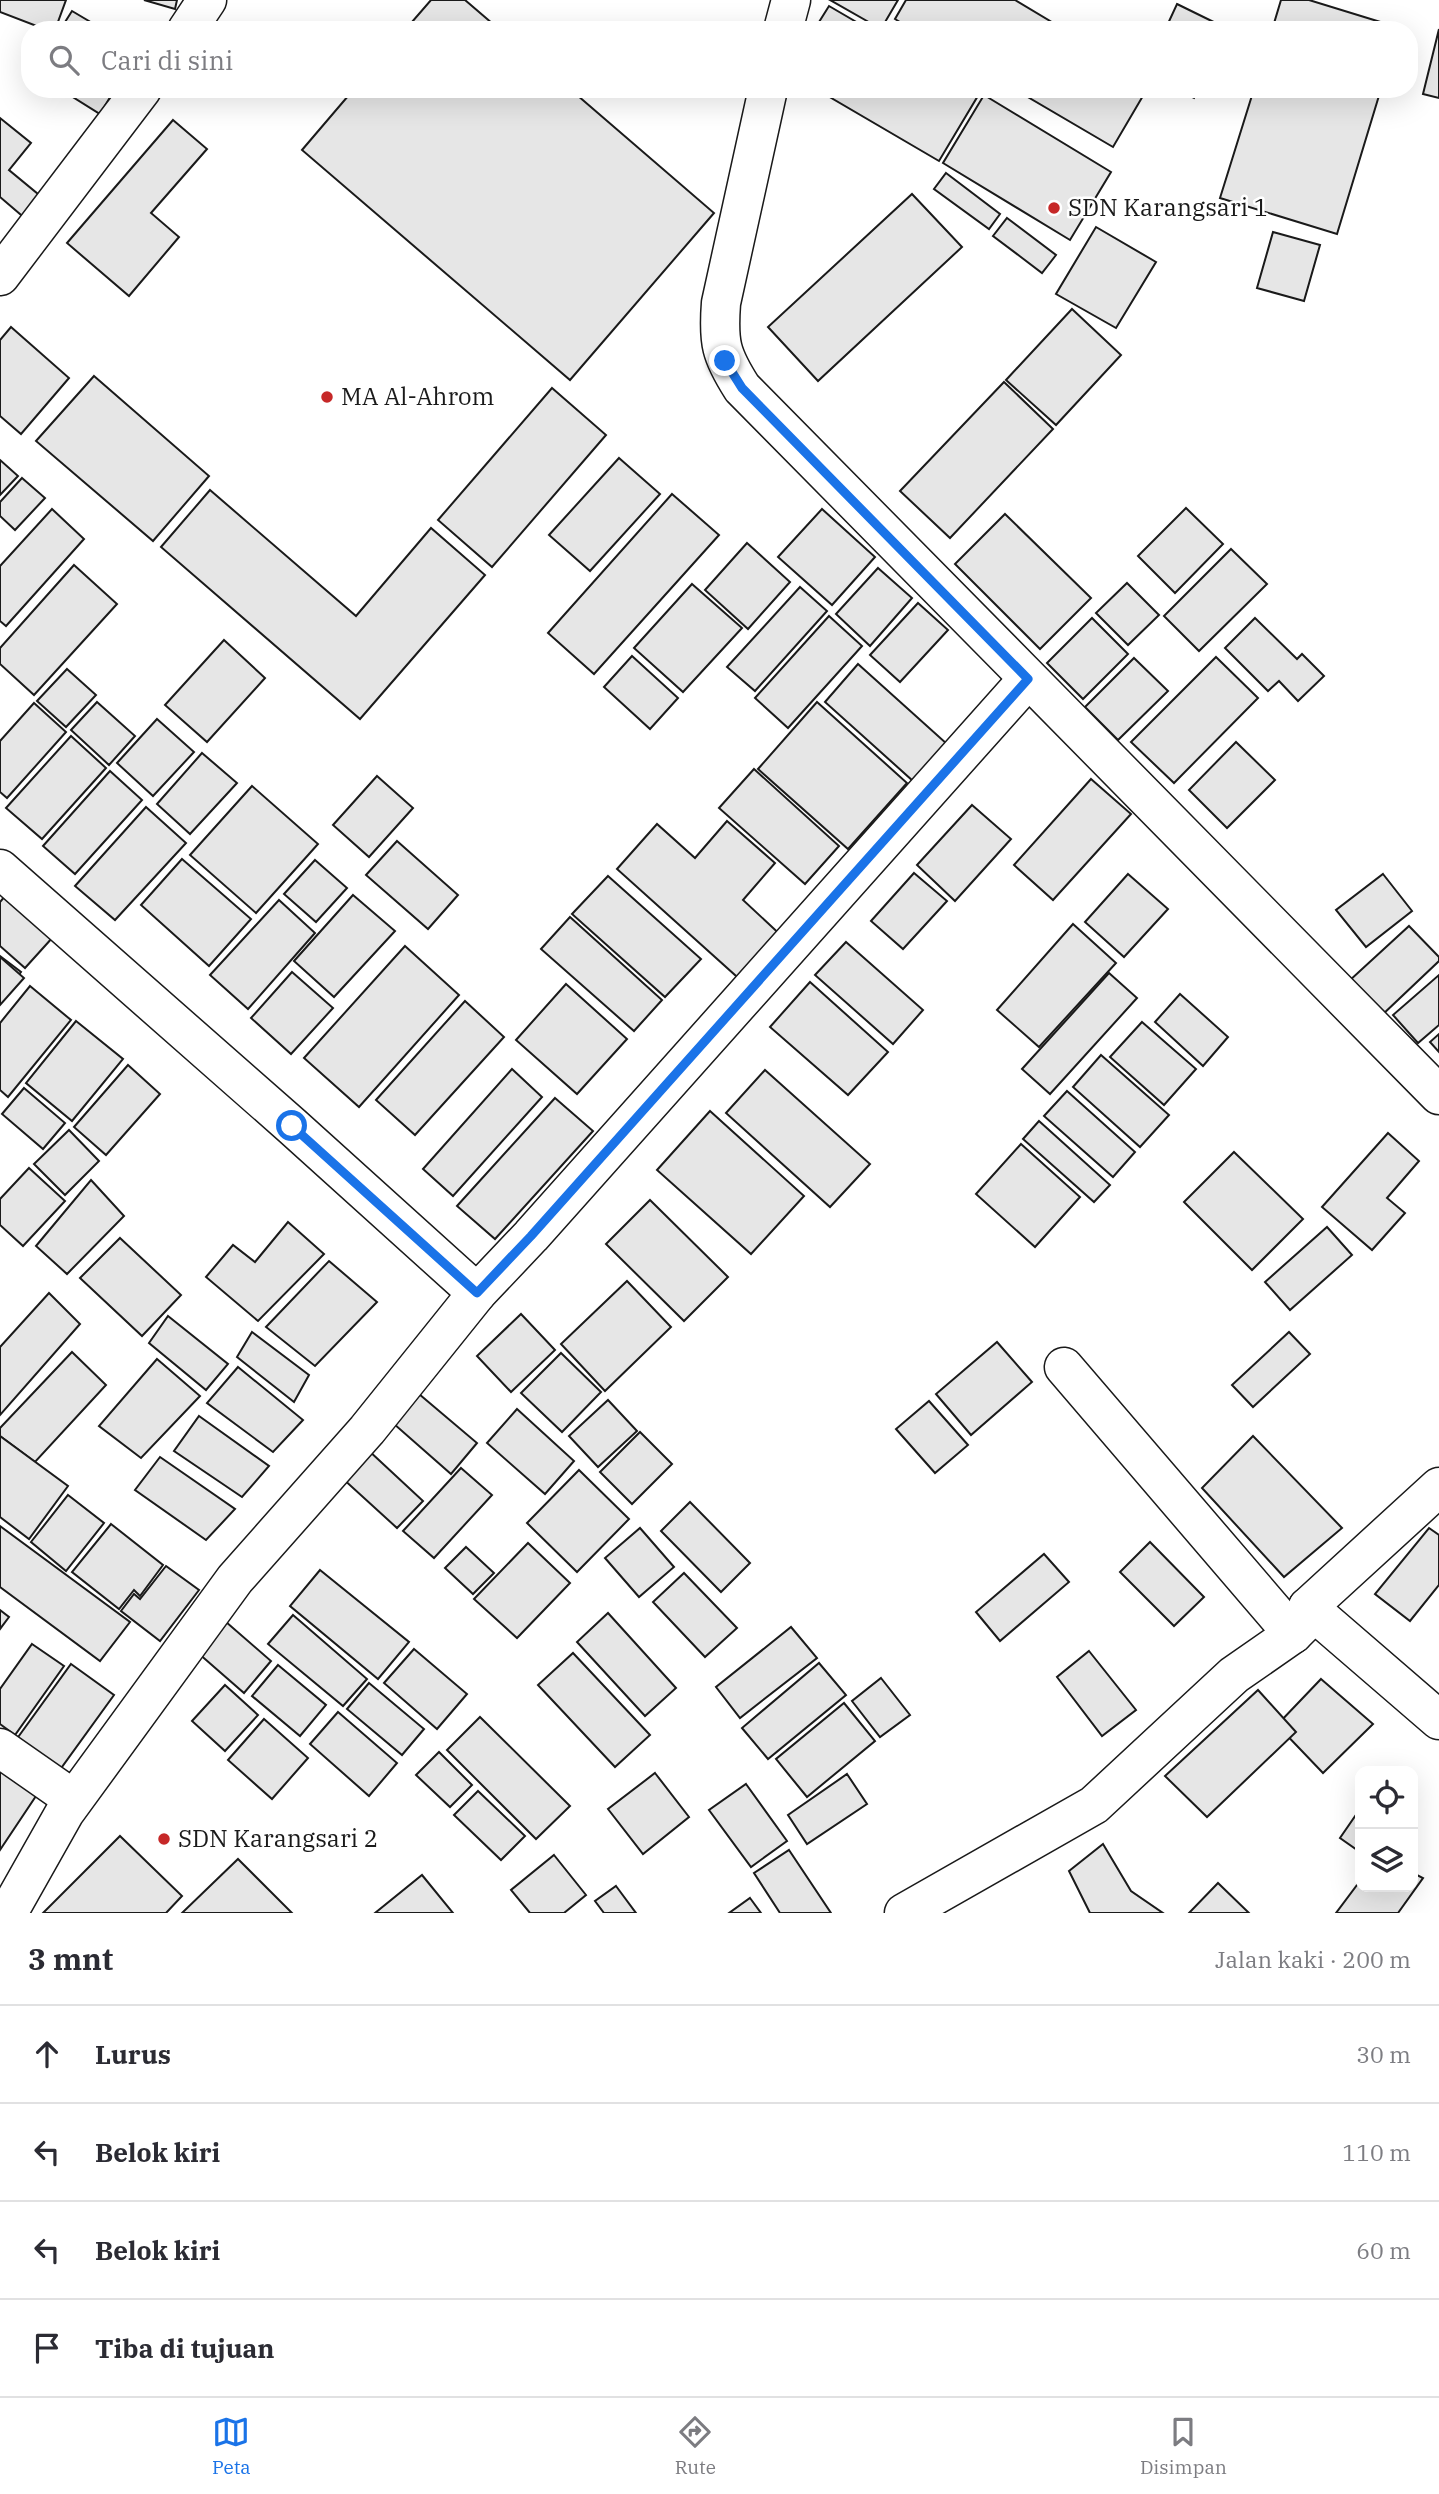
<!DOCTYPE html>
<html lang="id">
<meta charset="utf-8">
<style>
:root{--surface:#fff;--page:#f2f2f3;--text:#2b2b33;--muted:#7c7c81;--line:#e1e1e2;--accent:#1a73e8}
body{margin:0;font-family:"IBM Plex Serif",serif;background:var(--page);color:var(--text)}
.controls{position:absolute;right:21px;bottom:21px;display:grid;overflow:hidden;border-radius:14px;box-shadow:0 7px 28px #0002}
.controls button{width:63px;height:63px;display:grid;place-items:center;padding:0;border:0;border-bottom:2px solid var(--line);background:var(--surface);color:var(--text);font:35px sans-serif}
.stop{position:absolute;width:21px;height:21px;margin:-16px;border:5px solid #1a73e8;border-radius:50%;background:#fff}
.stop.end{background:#1a73e8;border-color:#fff;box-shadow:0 2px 7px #0008}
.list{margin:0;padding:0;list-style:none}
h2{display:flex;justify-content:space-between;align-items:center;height:91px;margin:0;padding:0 28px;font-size:30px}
h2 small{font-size:23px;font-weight:400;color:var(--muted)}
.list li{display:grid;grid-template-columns:46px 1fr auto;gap:21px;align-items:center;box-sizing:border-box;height:98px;padding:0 28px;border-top:2px solid var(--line)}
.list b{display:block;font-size:26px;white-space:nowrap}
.list em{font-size:23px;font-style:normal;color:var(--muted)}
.icon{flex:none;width:38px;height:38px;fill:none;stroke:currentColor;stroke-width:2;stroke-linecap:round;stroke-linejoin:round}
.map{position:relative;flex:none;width:1439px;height:1913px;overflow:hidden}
.search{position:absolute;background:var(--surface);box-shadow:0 7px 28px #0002;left:21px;right:21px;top:21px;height:77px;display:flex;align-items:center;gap:18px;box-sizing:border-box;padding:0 24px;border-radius:28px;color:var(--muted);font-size:26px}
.sheet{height:483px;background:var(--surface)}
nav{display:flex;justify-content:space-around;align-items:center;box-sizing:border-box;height:98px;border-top:2px solid var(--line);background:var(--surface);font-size:19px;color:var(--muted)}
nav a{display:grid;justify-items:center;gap:4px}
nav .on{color:var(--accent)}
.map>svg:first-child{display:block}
.building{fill:#e6e6e6;stroke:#1a1a1a;stroke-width:2}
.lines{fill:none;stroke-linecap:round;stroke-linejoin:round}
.street-casing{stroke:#1a1a1a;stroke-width:41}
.secondary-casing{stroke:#1a1a1a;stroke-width:41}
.street{stroke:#fff;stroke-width:38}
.secondary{stroke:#fff;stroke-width:38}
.route{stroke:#1a73e8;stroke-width:9}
.poi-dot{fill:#c62828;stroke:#fff;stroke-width:2.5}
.labels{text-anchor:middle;stroke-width:5;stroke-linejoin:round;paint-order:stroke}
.poi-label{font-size:24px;fill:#1a1a1a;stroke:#fff;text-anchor:start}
</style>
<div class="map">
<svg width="1439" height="1913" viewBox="0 0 1439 1913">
<rect width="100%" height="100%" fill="#fff"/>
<!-- building -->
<g class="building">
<path d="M0,0H66L55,30H47L0,12Z"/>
<path d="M144,0H177L175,9Z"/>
<path d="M431,0H465L500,30H405Z"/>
<path d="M830,0H898L881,29Z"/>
<path d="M906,0H1015L1065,30H913L895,19Z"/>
<path d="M1281,0H1309L1400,28L1272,30Z"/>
<path d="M1177,4L1226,28L1225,30H1165Z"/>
<path d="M829,6L870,30H814Z"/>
<path d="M72,11L104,30H60Z"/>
<path d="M1439,29V98L1423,94Z"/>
<path d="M60,89H115L100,114Z"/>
<path d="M354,89H570L714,213L570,380L302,150Z"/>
<path d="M816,89H970L979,94L939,161Z"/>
<path d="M1014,89H1147L1113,147Z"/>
<path d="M1176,89H1198L1194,98Z"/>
<path d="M1254,89H1381L1337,234L1220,198Z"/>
<path d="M984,95L1111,172L1070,240L943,163Z"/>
<path d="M0,118L31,143L9,170L44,199L27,220L0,197Z"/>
<path d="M173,120L207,149L151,213L179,237L129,296L67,243Z"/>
<path d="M946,173L1000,214L989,229L934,189Z"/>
<path d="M912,194L962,247L818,381L768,327Z"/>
<path d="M1007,218L1056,255L1042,273L993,236Z"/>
<path d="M1096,227L1156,262L1116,328L1056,294Z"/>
<path d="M1273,232L1320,245L1304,301L1257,288Z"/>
<path d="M1072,309L1121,355L1056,425L1006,380Z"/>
<path d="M11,327L69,378L21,434L0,416V340Z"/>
<path d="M94,376L209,476L153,541L36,441Z"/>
<path d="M1004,382L1053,429L950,538L900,491Z"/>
<path d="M552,388L606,435L492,567L438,520Z"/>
<path d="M619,458L660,494L590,571L549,535Z"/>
<path d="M0,460L18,476L0,495Z"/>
<path d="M22,478L45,498L15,530L0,516V502Z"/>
<path d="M210,490L356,616L431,528L485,575L360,719L161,547Z"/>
<path d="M672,494L719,535L594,674L548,633Z"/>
<path d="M1186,508L1223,544L1175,593L1138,556Z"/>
<path d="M52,509L84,539L6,626L0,621V566Z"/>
<path d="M822,509L875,557L832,605L778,557Z"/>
<path d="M1005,514L1091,598L1040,649L955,564Z"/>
<path d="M747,543L790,582L748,629L705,590Z"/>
<path d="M1231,549L1267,584L1199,651L1164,616Z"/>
<path d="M74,565L117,604L34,695L0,664V648Z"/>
<path d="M878,568L912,598L870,646L836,614Z"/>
<path d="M1127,583L1159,615L1128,645L1096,613Z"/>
<path d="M692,584L742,628L683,692L634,648Z"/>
<path d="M800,587L827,611L755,691L727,667Z"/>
<path d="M918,603L948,630L900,682L870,655Z"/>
<path d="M829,616L862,646L788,728L755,698Z"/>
<path d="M1092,618L1128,654L1083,699L1047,663Z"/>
<path d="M1255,618L1297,659L1302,654L1324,676L1298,701L1279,681L1268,691L1225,648Z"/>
<path d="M224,640L265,678L207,742L165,705Z"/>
<path d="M632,656L678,698L650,729L604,687Z"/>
<path d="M1216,657L1258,698L1174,783L1131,742Z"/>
<path d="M1134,658L1168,691L1118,740L1085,707Z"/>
<path d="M858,664L947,744L913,781L825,702Z"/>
<path d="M67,669L96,695L66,727L37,701Z"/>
<path d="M97,702L135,736L109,765L71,730Z"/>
<path d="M817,702L907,783L848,849L758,769Z"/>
<path d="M34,703L66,732L7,798L0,792V741Z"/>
<path d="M157,719L194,752L153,796L117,763Z"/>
<path d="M71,736L106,768L42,839L6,808Z"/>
<path d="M1236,742L1275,780L1227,828L1189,790Z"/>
<path d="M202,753L237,783L190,834L157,804Z"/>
<path d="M754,769L839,846L805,884L719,808Z"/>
<path d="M110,771L142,800L75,874L43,846Z"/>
<path d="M377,776L413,808L369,857L333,825Z"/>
<path d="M1091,779L1131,814L1053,900L1014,865Z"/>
<path d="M252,786L318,844L256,913L190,855Z"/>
<path d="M972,805L1011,839L955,901L917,865Z"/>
<path d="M146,807L186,843L115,920L75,886Z"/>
<path d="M727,821L775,863L743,900L785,939L745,984L617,869L657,824L695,858Z"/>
<path d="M397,841L458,895L428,929L366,875Z"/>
<path d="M182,859L251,919L209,966L141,905Z"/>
<path d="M315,860L347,888L316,922L284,894Z"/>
<path d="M914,873L947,901L903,949L871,921Z"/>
<path d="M1128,874L1168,909L1124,957L1085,922Z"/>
<path d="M1383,874L1412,911L1366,947L1336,910Z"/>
<path d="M608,876L701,959L665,997L572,914Z"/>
<path d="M353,895L395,931L334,997L294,961Z"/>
<path d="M5,896L53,937L25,968L0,946V902Z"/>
<path d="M279,900L315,933L248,1009L210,975Z"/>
<path d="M570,917L662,1000L634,1031L541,949Z"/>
<path d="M1073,924L1116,963L1039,1047L997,1010Z"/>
<path d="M1409,926L1439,957V961L1381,1016L1349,981Z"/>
<path d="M846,942L923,1010L893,1044L815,975Z"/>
<path d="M405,946L459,995L359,1107L304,1058Z"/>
<path d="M0,956L21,972L0,999Z"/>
<path d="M0,957L24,978L0,1005Z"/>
<path d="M292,972L333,1008L291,1054L251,1018Z"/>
<path d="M1109,973L1137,998L1050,1094L1022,1069Z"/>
<path d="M1439,975V1025L1418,1043L1393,1015Z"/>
<path d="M810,982L888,1052L848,1095L770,1027Z"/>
<path d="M566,984L627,1039L577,1094L516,1040Z"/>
<path d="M30,986L71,1020L8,1097L0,1090V1023Z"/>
<path d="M1180,994L1228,1037L1203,1066L1155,1022Z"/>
<path d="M465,1001L504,1037L415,1135L376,1100Z"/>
<path d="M76,1021L123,1059L72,1121L26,1083Z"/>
<path d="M1142,1022L1196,1069L1164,1105L1110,1057Z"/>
<path d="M1439,1034V1052L1430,1042Z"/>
<path d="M1101,1055L1169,1115L1140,1147L1073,1087Z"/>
<path d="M128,1065L160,1094L106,1155L74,1127Z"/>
<path d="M512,1069L542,1097L453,1196L423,1169Z"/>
<path d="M765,1070L870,1164L830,1207L726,1113Z"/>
<path d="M24,1088L65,1123L43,1149L2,1114Z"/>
<path d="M1067,1091L1135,1152L1113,1177L1044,1116Z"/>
<path d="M555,1098L593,1131L495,1239L457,1206Z"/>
<path d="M710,1111L804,1196L751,1254L657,1170Z"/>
<path d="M1039,1121L1110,1185L1094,1202L1023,1139Z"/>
<path d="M69,1130L99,1161L65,1195L34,1164Z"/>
<path d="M1388,1133L1419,1161L1387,1198L1405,1213L1372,1250L1322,1207Z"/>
<path d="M1021,1144L1080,1197L1035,1247L976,1194Z"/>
<path d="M1234,1152L1303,1219L1252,1270L1184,1202Z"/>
<path d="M29,1168L65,1201L23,1246L0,1225V1199Z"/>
<path d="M91,1180L124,1216L67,1274L36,1246Z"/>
<path d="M650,1200L728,1277L684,1321L606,1244Z"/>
<path d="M288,1222L324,1254L258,1321L206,1277L233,1245L255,1262Z"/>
<path d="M1327,1227L1352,1255L1290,1310L1265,1282Z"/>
<path d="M120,1238L181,1295L142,1336L80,1278Z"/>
<path d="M329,1261L377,1302L315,1366L266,1327Z"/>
<path d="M627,1281L671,1327L605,1391L561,1344Z"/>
<path d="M49,1293L80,1324L0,1415V1347Z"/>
<path d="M521,1314L555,1350L511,1392L477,1356Z"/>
<path d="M168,1316L228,1364L206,1390L149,1343Z"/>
<path d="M252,1332L309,1375L294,1402L237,1357Z"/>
<path d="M1289,1332L1310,1354L1253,1407L1232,1385Z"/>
<path d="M997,1342L1032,1382L971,1435L936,1394Z"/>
<path d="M72,1352L106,1385L35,1462L0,1436V1428Z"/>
<path d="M561,1353L601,1392L562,1432L521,1393Z"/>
<path d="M157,1359L200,1396L141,1458L99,1426Z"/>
<path d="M238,1367L303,1420L273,1452L207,1403Z"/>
<path d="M419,1394L477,1443L451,1474L394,1424Z"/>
<path d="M608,1400L637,1431L598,1467L569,1436Z"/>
<path d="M929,1401L968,1445L935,1473L896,1429Z"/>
<path d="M517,1409L574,1461L545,1494L487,1443Z"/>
<path d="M199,1416L269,1466L242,1497L174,1451Z"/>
<path d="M640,1432L672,1464L632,1504L600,1472Z"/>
<path d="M0,1436L68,1486L29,1539L0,1517Z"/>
<path d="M1253,1436L1342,1528L1284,1577L1202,1488Z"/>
<path d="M367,1449L423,1501L397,1528L341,1477Z"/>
<path d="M160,1457L235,1509L206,1540L135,1490Z"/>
<path d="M461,1468L492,1495L434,1558L403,1531Z"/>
<path d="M579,1470L629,1519L577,1572L527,1523Z"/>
<path d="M68,1495L104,1523L66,1571L31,1542Z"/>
<path d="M690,1502L750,1563L721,1592L661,1531Z"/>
<path d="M111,1524L163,1565L140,1596L134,1590L119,1609L72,1572Z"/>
<path d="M0,1526L130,1622L100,1661L0,1587Z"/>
<path d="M640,1528L674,1567L639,1597L605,1558Z"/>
<path d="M1429,1528L1439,1535V1585L1410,1621L1375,1594Z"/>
<path d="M1150,1542L1204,1597L1174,1626L1120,1572Z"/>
<path d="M528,1543L570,1583L517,1638L474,1599Z"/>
<path d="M466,1547L494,1573L473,1594L445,1568Z"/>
<path d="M1044,1554L1069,1582L1000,1641L976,1612Z"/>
<path d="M166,1566L199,1590L160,1641L121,1611L134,1594L140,1599Z"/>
<path d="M320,1570L409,1642L378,1679L290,1606Z"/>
<path d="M684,1573L737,1628L705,1657L653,1602Z"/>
<path d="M0,1610L9,1617L0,1629Z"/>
<path d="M608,1613L676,1688L645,1716L577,1642Z"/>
<path d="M218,1615L271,1661L244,1693L190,1646Z"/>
<path d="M293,1615L367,1679L343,1706L268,1644Z"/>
<path d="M791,1627L817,1658L740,1718L716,1687Z"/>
<path d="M32,1644L64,1666L15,1735L0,1724V1689Z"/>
<path d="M414,1649L467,1694L437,1729L384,1683Z"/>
<path d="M1089,1651L1136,1710L1102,1736L1057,1677Z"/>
<path d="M573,1653L650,1735L615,1767L538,1685Z"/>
<path d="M819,1663L846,1695L768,1759L742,1728Z"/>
<path d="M71,1664L114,1695L59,1771L16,1740Z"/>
<path d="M278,1665L326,1705L300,1736L252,1696Z"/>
<path d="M881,1678L910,1715L880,1737L852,1701Z"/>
<path d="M1321,1679L1373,1724L1323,1773L1277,1725Z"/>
<path d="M369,1683L424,1729L402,1755L347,1709Z"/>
<path d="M225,1685L258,1715L225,1751L192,1721Z"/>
<path d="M1258,1690L1296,1732L1207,1817L1165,1776Z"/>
<path d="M844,1703L875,1741L807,1797L776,1759Z"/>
<path d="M338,1712L397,1763L369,1796L310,1744Z"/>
<path d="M480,1717L570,1806L536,1839L447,1750Z"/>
<path d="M264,1719L308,1758L272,1799L228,1760Z"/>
<path d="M439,1752L472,1785L450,1807L416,1775Z"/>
<path d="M0,1771L42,1787L0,1850Z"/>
<path d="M655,1773L689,1817L643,1854L608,1809Z"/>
<path d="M847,1774L867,1804L807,1844L788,1815Z"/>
<path d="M746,1784L787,1841L751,1867L709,1810Z"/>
<path d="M478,1791L525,1836L501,1860L454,1815Z"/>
<path d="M1360,1809V1852L1340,1838Z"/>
<path d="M120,1836L182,1896L166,1913H43Z"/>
<path d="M1103,1844L1131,1891L1163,1913H1090L1069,1871Z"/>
<path d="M789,1850L831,1913H780L754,1873Z"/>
<path d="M554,1855L586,1895L564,1913H530L511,1890Z"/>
<path d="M238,1859L292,1913H182Z"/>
<path d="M1413,1873L1423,1878L1398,1913H1336L1360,1881V1887H1413Z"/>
<path d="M422,1875L453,1913H375Z"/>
<path d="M1218,1883L1249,1913H1189Z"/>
<path d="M616,1886L636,1913H604L595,1901Z"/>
<path d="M750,1898L761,1913H729Z"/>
</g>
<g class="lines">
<defs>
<g id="street">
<path d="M783,30L791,0"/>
<path d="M768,89L721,303C718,343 721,355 742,388C974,624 1208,858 1439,1095"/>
<path d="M0,869L292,1126L477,1293"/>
<path d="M1064,1367L1293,1634"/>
<path d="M1308,1607L1439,1720"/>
<path d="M0,1748L73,1799"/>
<path d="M8,1913L65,1812L235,1579L367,1430L477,1293L531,1236L1028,679"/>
<path d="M904,1913L1094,1805L1234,1675L1293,1634L1314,1613L1308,1607L1439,1487"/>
</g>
<g id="secondary">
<path d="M187,30L207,0"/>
<path d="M0,276L142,89"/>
</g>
</defs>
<!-- street casing -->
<use href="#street" class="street-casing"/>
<!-- secondary casing -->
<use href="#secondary" class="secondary-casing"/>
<!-- street -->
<use href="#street" class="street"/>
<!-- secondary -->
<use href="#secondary" class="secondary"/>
</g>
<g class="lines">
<!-- route -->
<path class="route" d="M292,1126L477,1293L531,1236L1028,679L742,388L725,361"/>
</g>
<!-- markers -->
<g class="poi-dot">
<circle cx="1054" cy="208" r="7"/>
<circle cx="327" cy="397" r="7"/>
<circle cx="164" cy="1839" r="7"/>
</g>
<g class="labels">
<!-- poi labels -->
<g class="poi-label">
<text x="1068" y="216">SDN Karangsari 1</text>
<text x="341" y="405">MA Al-Ahrom</text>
<text x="178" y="1847">SDN Karangsari 2</text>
</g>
</g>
</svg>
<div class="controls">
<button><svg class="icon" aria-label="locate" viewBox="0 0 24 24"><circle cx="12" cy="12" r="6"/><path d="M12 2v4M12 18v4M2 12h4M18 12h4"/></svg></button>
<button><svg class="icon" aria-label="layers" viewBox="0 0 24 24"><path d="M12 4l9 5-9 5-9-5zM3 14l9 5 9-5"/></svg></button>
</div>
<div class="stop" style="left:292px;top:1126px"></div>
<div class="stop end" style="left:725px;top:361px"></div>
<div class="search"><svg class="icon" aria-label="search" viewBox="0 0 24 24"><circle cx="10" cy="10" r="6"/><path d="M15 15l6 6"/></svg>Cari di sini</div>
</div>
<section class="sheet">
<h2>3 mnt<small>Jalan kaki · 200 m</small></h2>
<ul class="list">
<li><svg class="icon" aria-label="ahead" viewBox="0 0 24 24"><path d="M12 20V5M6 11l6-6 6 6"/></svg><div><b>Lurus</b></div><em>30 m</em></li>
<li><svg class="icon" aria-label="left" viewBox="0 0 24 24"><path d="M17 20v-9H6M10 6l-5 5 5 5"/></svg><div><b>Belok kiri</b></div><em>110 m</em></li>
<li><svg class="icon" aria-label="left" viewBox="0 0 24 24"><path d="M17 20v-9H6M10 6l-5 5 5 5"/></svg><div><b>Belok kiri</b></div><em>60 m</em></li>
<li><svg class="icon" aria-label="arrive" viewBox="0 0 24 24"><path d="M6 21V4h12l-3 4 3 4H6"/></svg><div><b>Tiba di tujuan</b></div></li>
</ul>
</section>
<nav>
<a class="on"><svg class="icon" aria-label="map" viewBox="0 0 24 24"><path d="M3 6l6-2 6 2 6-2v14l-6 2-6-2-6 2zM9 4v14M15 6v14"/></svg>Peta</a>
<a><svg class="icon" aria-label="directions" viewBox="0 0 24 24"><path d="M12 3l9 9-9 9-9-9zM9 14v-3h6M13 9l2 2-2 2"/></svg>Rute</a>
<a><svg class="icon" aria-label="saved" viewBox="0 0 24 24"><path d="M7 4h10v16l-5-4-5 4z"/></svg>Disimpan</a>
</nav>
